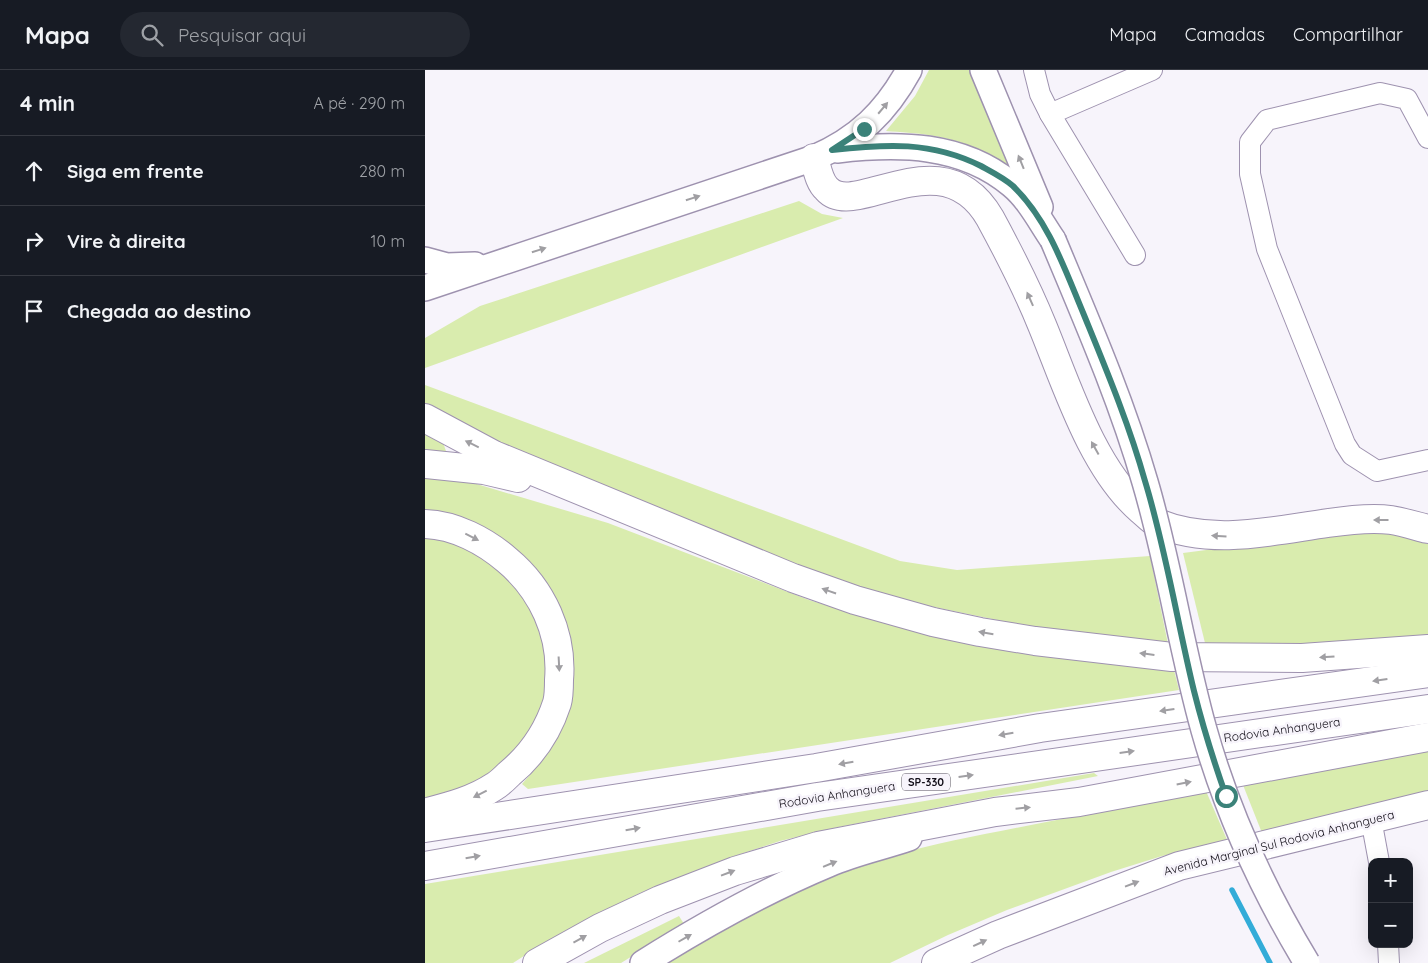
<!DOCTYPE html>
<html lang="pt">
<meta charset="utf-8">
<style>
:root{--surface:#171b24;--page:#242831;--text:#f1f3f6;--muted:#9ea1a6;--line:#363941}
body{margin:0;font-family:Quicksand,sans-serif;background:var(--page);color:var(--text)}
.controls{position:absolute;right:15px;bottom:15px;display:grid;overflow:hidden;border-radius:10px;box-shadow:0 5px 20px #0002}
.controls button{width:45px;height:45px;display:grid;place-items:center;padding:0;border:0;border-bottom:1px solid var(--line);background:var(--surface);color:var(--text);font:25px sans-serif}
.stop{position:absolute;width:15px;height:15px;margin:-11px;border:4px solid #3b8279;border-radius:50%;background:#fff}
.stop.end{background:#3b8279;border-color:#fff;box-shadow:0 1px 5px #0008}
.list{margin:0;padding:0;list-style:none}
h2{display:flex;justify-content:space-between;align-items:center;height:65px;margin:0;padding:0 20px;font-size:21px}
h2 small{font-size:16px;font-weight:400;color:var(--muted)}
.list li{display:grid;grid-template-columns:32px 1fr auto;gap:15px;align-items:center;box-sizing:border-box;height:70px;padding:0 20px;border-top:1px solid var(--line)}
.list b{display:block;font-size:19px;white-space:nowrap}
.list em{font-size:16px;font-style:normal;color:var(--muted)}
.icon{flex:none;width:28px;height:28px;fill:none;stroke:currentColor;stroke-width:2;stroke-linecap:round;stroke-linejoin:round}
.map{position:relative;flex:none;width:1003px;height:893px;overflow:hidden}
header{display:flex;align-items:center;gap:30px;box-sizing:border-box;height:70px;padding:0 25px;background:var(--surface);border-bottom:1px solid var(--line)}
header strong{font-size:24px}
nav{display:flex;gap:28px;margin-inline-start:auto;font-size:18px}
.search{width:350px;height:45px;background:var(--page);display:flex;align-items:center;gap:12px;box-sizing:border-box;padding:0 18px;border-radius:28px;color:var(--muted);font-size:19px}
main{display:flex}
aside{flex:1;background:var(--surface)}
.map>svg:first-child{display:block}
.green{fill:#d9ecae}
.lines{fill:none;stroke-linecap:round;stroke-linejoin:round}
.stream{stroke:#33acd8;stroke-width:5.5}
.minor-casing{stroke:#9e92af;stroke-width:22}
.major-casing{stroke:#9e92af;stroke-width:28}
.highway-casing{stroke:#9e92af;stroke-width:30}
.minor{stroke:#fff;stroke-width:20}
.major{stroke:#fff;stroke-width:25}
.highway{stroke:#fff;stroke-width:28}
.major-bridge-casing{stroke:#9e92af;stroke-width:28;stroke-linecap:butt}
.major-bridge{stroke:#fff;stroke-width:25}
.oneway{fill:#a09fa3}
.route{stroke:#3b8279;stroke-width:6}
.labels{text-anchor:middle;stroke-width:5;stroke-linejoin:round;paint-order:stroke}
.shield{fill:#f7f4fb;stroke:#57535c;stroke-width:1}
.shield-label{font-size:11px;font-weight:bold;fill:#120e18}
.street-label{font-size:12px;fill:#120e18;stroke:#f7f4fb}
</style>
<header>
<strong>Mapa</strong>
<div class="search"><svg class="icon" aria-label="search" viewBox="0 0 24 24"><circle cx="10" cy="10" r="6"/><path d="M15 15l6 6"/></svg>Pesquisar aqui</div>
<nav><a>Mapa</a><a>Camadas</a><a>Compartilhar</a></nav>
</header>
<main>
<aside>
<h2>4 min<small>A pé · 290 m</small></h2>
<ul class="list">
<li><svg class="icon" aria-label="ahead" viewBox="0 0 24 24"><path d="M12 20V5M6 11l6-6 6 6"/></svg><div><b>Siga em frente</b></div><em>280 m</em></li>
<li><svg class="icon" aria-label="right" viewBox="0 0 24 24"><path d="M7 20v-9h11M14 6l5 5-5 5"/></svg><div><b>Vire à direita</b></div><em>10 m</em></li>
<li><svg class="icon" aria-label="arrive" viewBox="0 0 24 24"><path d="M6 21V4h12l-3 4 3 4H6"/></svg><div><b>Chegada ao destino</b></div></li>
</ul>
</aside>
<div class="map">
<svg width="1003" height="893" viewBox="0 0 1003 893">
<rect width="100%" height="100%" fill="#f7f4fb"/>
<!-- green -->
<g class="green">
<path d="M504,0H547L598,112C582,101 566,87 549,78C522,65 490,63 461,61L490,26Z"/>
<path d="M374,131L397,144L418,148L0,298V268L55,236Z"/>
<path d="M0,315L475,491L532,500L725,486L743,574L621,560L494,534L444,520L397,505L99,386L13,343L0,333Z"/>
<path d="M0,361L17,370L21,381L12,387L0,385Z"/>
<path d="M0,408L45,412L183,453L384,530L437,546L603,582L674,593L749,600L754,620L103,719L97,714L116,692L129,672V530L0,444Z"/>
<path d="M936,460L974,463L1003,474V566L908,575L780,573L758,483Z"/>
<path d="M0,464L29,469L71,495L122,554L125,633L76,704L0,734Z"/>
<path d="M1003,679V724L837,763L818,715Z"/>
<path d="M669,703L673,706L409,758L355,771L307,787L215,823L119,873L88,893H0V814Z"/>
<path d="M781,721L803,772L737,786L686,802L582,840L523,865L465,893H234C308,851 385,810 467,786C514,772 562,764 611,754C668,743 724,732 781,721Z"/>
<path d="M254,846L259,854L196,893H159Z"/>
</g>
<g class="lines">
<!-- stream -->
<path class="stream" d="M807,820L845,893"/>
<defs>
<g id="minor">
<path d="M609,0L615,24L625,44L727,0"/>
<path d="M625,44L710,185"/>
<path d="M1003,68L982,29L955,23L842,50L825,72V104L842,179L920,374L927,385L952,401L1003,390"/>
<path d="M946,749L954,792"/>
<path d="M963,874L964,893"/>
</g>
<g id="major">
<path d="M558,0L615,137"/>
<path d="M412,80C473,73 537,73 587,115C604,129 615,151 628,170"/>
<path d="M0,190L22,196L50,195"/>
<path d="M0,218L389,88C433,69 461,42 484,0"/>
<path d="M218,893C277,856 339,821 404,794C429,783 458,777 484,768"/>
</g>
<g id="highway">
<path d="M389,88C392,98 394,112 402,119C430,151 517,65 565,148C584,183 602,218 617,255C641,313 667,398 716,440C721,444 726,450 732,453C788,476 846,461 903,453C923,450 946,447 966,450C978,452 991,456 1003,459"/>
<path d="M0,348L69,385L368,508L430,530L508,552L555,562L610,571L747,587L877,588L1003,579"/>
<path d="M0,394L59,400L93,408"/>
<path d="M0,454C30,455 60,471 82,490C117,519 138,564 134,610C134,617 134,626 132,633C123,661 107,685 84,704C80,708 75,713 70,716C49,730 26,736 3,742"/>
<path d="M0,758L391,698L615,658L1003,603"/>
<path d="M0,796L392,727L1003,639"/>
<path d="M112,893L175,858L235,830L310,801L393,776L570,742L654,732L1003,667"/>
<path d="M511,893L573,865L754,796L1003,735"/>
</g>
</defs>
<!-- minor casing -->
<use href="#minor" class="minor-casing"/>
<!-- major casing -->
<use href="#major" class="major-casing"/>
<!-- highway casing -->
<use href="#highway" class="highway-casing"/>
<!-- minor -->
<use href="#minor" class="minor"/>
<!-- major -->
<use href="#major" class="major"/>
<!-- highway -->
<use href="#highway" class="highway"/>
<defs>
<path id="major-bridge" d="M628,170C661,249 696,329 720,412C744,493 756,578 779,660C802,742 838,820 882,893"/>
</defs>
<!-- major-bridge casing -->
<use href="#major-bridge" class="major-bridge-casing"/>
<!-- major-bridge -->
<use href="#major-bridge" class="major-bridge"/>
</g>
<!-- one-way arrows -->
<defs><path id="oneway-solid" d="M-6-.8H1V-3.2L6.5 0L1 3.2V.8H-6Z" transform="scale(1.25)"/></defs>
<g class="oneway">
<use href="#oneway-solid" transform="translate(458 38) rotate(-50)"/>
<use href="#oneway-solid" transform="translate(596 92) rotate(-112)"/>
<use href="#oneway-solid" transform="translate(268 128) rotate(-18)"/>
<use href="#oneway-solid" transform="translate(114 180) rotate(-18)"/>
<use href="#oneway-solid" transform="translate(605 229) rotate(-114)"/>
<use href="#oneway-solid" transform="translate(47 374) rotate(-154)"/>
<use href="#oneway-solid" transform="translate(670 378) rotate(-119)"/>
<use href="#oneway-solid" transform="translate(956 450) rotate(180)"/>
<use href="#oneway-solid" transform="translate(794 466) rotate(-177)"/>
<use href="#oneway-solid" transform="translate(47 467) rotate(27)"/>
<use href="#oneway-solid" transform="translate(404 521) rotate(-161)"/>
<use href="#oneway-solid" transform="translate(561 563) rotate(-170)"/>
<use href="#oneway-solid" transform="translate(722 584) rotate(-173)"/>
<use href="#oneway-solid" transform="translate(902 587) rotate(176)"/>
<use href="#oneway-solid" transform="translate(134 594) rotate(87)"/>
<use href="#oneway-solid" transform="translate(955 610) rotate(172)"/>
<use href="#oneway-solid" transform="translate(742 640) rotate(172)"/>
<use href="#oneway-solid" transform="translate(581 664) rotate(170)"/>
<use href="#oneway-solid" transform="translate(702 682) rotate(-8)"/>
<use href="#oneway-solid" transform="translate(421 693) rotate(170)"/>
<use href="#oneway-solid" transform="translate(541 706) rotate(-8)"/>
<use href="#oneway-solid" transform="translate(759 713) rotate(-11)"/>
<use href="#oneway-solid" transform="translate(55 724) rotate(153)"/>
<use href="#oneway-solid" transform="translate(598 738) rotate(-6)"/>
<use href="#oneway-solid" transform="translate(208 759) rotate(-10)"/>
<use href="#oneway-solid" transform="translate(48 787) rotate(-10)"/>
<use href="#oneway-solid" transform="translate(405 794) rotate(-22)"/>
<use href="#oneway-solid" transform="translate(303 803) rotate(-21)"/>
<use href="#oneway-solid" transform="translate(707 814) rotate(-21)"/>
<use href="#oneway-solid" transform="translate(260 868) rotate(-30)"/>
<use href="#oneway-solid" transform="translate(155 869) rotate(-29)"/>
<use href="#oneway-solid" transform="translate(555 873) rotate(-25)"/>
</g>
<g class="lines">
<!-- route -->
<path class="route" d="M439,59L407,80C461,74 506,71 556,96C567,102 579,108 588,116C624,151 640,200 659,245C681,299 704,354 720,411C741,480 752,551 769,621C778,657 789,692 801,726"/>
</g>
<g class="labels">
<!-- shield labels -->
<rect class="shield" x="477" y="703.5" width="48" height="17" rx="4"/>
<g class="shield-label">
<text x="501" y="716">SP-330</text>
</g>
<!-- street labels -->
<g class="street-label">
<text transform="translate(857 660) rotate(-8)" y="4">Rodovia Anhanguera</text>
<text transform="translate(412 725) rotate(-9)" y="4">Rodovia Anhanguera</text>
<text transform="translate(854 773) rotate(-14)" y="4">Avenida Marginal Sul Rodovia Anhanguera</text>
</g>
</g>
</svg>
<div class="controls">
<button>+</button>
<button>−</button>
</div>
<div class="stop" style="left:801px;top:726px"></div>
<div class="stop end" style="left:439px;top:59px"></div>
</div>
</main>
